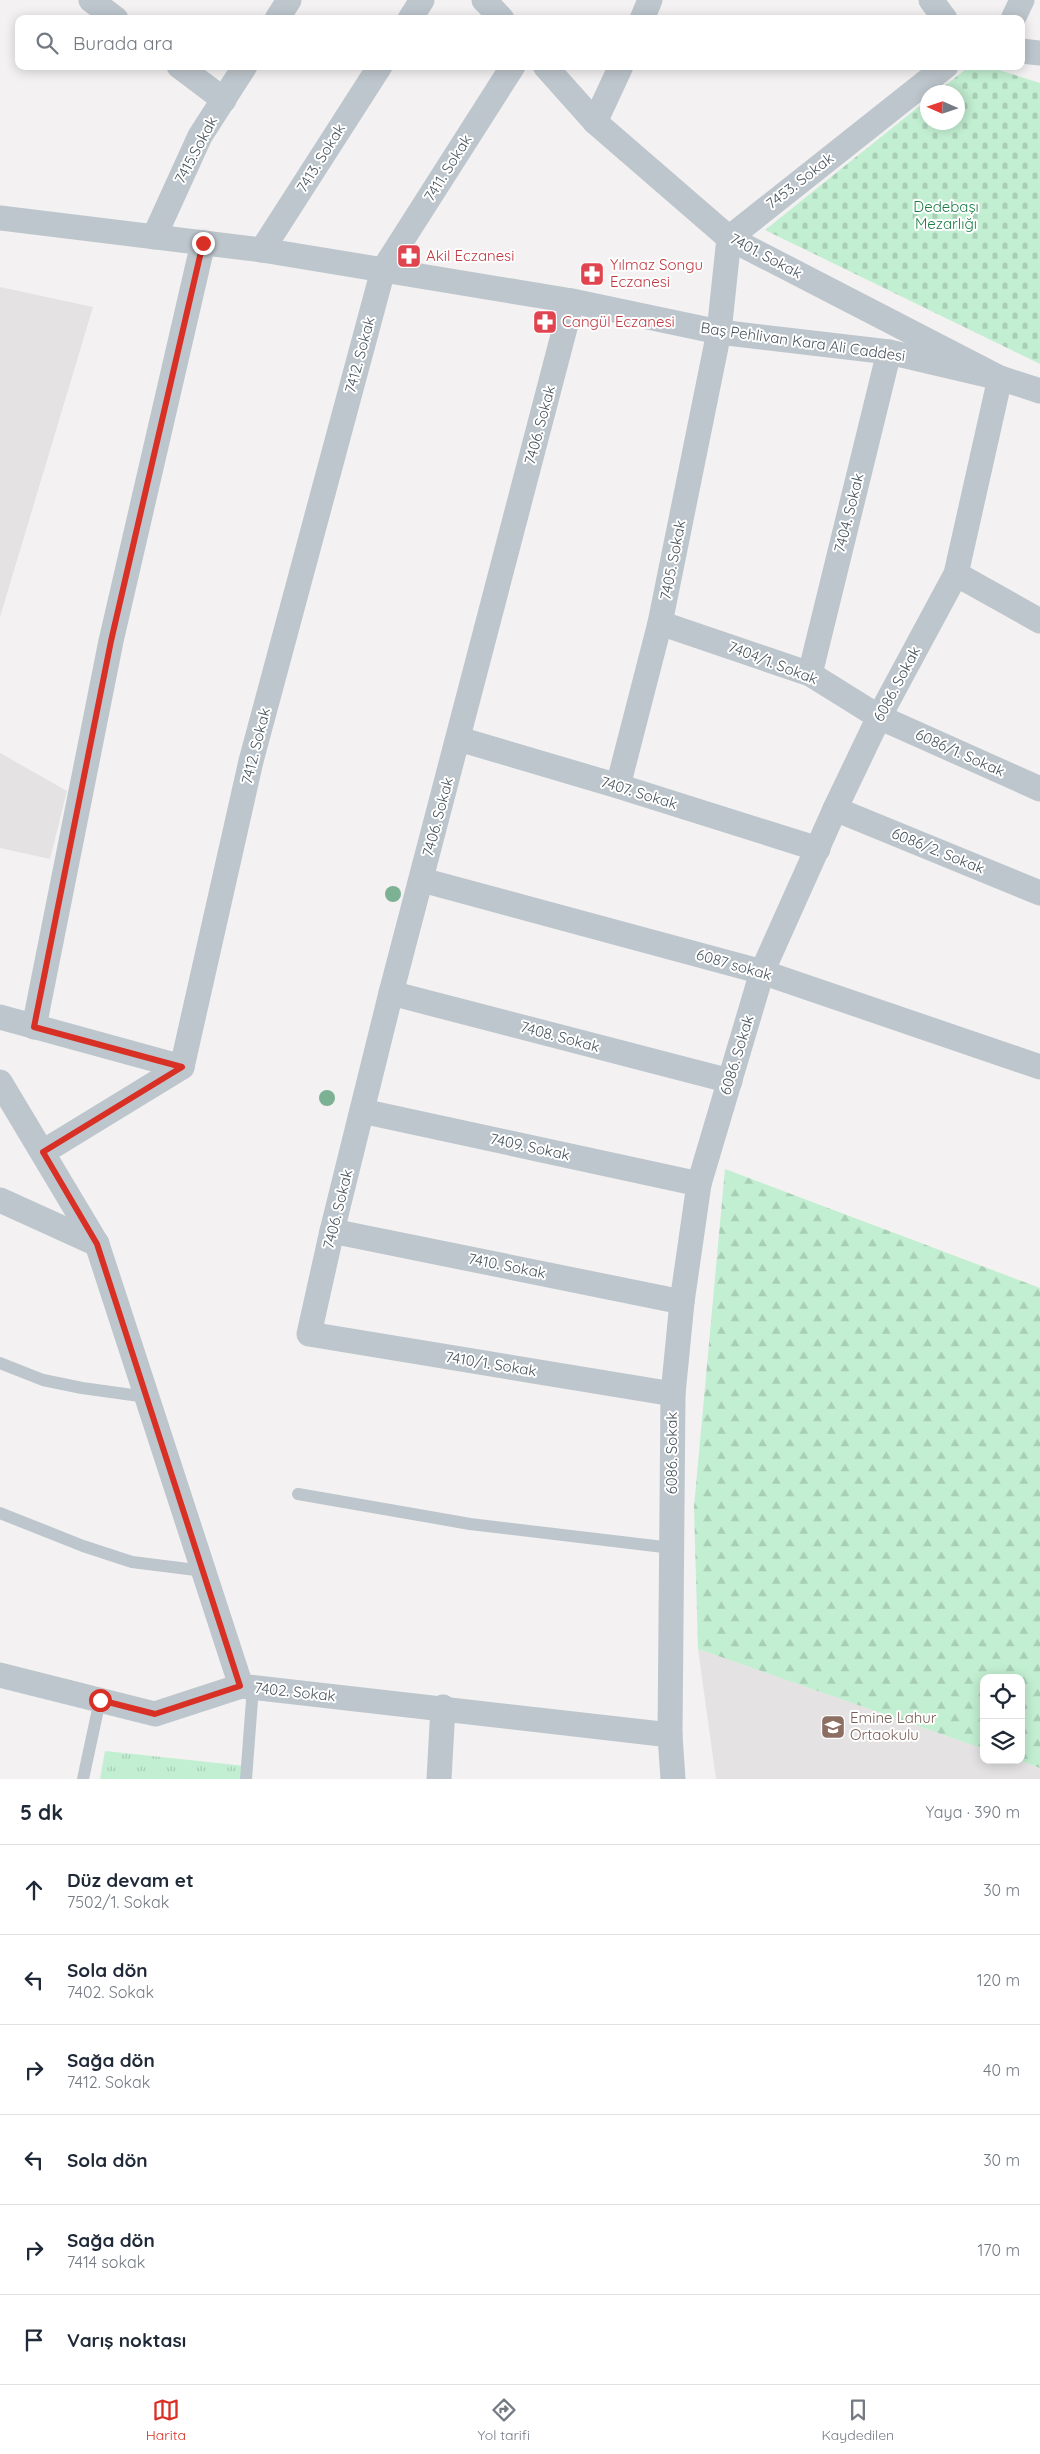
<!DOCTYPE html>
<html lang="tr">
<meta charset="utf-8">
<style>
:root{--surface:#fff;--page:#f2f2f3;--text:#1f2937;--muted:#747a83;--line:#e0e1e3;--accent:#d93025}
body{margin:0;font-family:Quicksand,sans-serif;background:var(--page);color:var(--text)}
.controls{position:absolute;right:15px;bottom:15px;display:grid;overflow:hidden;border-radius:10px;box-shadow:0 2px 12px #0003}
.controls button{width:45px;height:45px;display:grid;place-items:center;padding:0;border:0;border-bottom:1px solid var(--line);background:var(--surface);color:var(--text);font:25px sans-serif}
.compass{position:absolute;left:920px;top:85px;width:45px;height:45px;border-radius:50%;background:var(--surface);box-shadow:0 2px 12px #0003;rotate:273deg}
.stop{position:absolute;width:15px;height:15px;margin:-11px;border:4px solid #d93025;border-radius:50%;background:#fff}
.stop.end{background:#d93025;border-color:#fff;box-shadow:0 1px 5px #0008}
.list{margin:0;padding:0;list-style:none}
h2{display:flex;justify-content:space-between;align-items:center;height:65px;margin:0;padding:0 20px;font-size:21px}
h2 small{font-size:16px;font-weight:400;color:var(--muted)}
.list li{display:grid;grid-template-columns:32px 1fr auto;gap:15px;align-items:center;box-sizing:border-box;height:90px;padding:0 20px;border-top:1px solid var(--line)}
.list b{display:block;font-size:19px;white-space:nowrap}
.list p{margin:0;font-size:16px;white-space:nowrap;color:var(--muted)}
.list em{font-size:16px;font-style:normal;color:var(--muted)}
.icon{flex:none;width:28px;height:28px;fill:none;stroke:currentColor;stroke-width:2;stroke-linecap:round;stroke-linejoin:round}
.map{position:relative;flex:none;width:1040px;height:1779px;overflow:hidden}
.search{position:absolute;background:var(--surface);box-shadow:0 2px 12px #0003;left:15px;right:15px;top:15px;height:55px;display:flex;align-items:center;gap:12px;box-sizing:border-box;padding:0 18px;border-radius:10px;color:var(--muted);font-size:19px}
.sheet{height:605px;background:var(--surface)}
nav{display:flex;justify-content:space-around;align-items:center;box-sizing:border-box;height:70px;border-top:1px solid var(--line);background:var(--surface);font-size:14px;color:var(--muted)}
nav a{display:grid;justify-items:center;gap:2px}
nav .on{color:var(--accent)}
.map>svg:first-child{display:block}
.education{fill:#e4e2e2}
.forest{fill:url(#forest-firs)}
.cemetery{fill:url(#cemetery-stones)}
.park{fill:url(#park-tufts)}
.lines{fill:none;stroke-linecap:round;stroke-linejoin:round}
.lane{stroke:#bdc6cd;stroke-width:12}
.street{stroke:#bdc6cd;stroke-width:25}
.tree{fill:#7db194}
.route{stroke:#d93025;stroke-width:6}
.labels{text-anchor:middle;stroke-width:4;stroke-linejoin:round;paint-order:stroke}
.street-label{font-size:15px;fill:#49555d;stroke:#fff}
.park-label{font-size:15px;fill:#1c7d47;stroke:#fff}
.health-label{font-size:15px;fill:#be3a42;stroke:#fff;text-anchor:start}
.education-label{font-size:15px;fill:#785e54;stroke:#fff;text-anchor:start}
</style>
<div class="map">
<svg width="1040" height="1779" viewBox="0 0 1040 1779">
<defs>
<pattern id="forest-firs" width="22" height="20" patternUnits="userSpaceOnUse" patternTransform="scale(1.25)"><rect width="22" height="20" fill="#c2eed1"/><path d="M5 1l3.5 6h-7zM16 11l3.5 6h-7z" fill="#a8ceb6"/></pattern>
<pattern id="cemetery-stones" width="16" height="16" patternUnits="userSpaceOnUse" patternTransform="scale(1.25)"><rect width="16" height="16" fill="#c2eed1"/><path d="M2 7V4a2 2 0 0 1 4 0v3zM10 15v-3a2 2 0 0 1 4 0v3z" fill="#a8ceb6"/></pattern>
<pattern id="park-tufts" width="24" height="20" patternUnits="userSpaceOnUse" patternTransform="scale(1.25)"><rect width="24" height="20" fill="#c2eed1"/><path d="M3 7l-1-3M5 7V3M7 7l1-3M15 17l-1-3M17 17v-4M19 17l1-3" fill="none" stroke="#a8ceb6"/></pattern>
</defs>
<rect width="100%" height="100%" fill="#f3f1f1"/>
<!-- education -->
<g class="education">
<path d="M0,287L93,307L0,617Z"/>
<path d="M0,753L67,791L50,859L0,848Z"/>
<path d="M698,1649L984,1749V1760H1018L1040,1768V1779H716Z"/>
</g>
<!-- forest -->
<path class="forest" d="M725,1169L1040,1288V1768L1018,1760H1021V1678H984V1749L698,1649L694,1507Z"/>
<!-- cemetery -->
<path class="cemetery" d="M970,66H986L1040,83V364L765,230L927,100L928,122H958V92H937Z"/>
<!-- park -->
<path class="park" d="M105,1751L245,1766L243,1779H100Z"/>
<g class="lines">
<!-- lane -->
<g class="lane">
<path d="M0,1363L43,1380L82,1388L147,1397"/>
<path d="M298,1494L470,1524L672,1548"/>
<path d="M0,1513L83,1546L132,1562L204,1571"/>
<path d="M83,1779L100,1700"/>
<path d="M246,1779L253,1687"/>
</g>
<!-- street -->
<g class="street">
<path d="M91,0L116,19"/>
<path d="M484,0L502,19"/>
<path d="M931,0L945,19"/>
<path d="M277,19L289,0"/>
<path d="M410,19L422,0"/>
<path d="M642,19L650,0"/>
<path d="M1013,19L1022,0"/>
<path d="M1021,51L1040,53"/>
<path d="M179,66L224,100"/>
<path d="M545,66L595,122L729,238L1000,378L956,574L879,717L835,809L762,972L699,1184L682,1302L673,1394L670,1735L673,1779"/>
<path d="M595,122L621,66"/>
<path d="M0,218L262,250L572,301L719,332L889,352L1000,378L1040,391"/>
<path d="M154,237L200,136L245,66"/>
<path d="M262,250L380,66"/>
<path d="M572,301L391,993L332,1231L309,1334L673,1394"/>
<path d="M956,574L1040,621"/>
<path d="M660,623L810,674L879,717L1040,789"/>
<path d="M810,674L889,352"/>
<path d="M459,739L618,786L818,849"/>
<path d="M618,786L660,623L719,332L729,238L946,66"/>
<path d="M835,809L1040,893"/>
<path d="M422,880L762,972L1040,1067"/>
<path d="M391,993L730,1081"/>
<path d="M0,1017L182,1067"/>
<path d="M34,1027L111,641L203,243"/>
<path d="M0,1082L97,1244L241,1686L670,1735"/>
<path d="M362,1111L699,1184"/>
<path d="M43,1152L182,1067L251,761L383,270L513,66"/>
<path d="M0,1200L97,1244"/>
<path d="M332,1231L682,1302"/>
<path d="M0,1675L155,1714L241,1686"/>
<path d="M439,1779L443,1707"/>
</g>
</g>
<!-- trees -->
<g class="tree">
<circle cx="393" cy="894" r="8"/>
<circle cx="327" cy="1098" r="8"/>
</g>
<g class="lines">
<!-- route -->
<path class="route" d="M100,1700L155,1714L240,1686L97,1244L43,1152L182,1067L34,1027L111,641L203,243"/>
</g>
<!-- icons -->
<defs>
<symbol id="pharmacy-square" viewBox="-11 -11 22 22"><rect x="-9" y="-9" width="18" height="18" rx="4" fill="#e0444e" stroke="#fff"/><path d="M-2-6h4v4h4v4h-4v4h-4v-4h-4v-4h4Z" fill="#fff"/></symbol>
<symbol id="school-square" viewBox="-11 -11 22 22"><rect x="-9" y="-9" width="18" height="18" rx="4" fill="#8d6e63" stroke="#fff"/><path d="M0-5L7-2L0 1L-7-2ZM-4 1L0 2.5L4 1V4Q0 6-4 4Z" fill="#fff"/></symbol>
</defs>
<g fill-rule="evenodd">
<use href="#pharmacy-square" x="395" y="242" width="28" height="28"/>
<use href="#pharmacy-square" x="578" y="260" width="28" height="28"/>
<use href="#pharmacy-square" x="531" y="308" width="28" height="28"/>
<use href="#school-square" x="819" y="1713" width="28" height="28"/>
</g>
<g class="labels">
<!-- street labels -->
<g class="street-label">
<text transform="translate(196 150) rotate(-62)" y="5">7415.Sokak</text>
<text transform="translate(321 158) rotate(-58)" y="5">7413. Sokak</text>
<text transform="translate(448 168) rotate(-58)" y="5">7411. Sokak</text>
<text transform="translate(800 181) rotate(-38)" y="5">7453. Sokak</text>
<text transform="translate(766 256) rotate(28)" y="5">7401. Sokak</text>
<text transform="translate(803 342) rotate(8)" y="5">Baş Pehlivan Kara Ali Caddesi</text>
<text transform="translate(360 355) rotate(-75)" y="5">7412. Sokak</text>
<text transform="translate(540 425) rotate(-75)" y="5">7406. Sokak</text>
<text transform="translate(849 513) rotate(-76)" y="5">7404. Sokak</text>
<text transform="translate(673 560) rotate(-79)" y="5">7405. Sokak</text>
<text transform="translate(773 663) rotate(21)" y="5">7404/1. Sokak</text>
<text transform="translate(897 684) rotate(-62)" y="5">6086. Sokak</text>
<text transform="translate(256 746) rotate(-76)" y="5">7412. Sokak</text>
<text transform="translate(960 753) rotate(24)" y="5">6086/1. Sokak</text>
<text transform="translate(639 793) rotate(17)" y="5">7407. Sokak</text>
<text transform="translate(438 817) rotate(-75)" y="5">7406. Sokak</text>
<text transform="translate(938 851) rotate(22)" y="5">6086/2. Sokak</text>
<text transform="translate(734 965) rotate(16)" y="5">6087 sokak</text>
<text transform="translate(560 1037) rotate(15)" y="5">7408. Sokak</text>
<text transform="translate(737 1055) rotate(-73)" y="5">6086. Sokak</text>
<text transform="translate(530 1147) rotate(12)" y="5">7409. Sokak</text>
<text transform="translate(338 1209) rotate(-76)" y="5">7406. Sokak</text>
<text transform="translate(507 1266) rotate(11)" y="5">7410. Sokak</text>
<text transform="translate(491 1364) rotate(9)" y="5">7410/1. Sokak</text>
<text transform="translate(672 1453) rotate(-90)" y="5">6086. Sokak</text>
<text transform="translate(295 1692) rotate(6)" y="5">7402. Sokak</text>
</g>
<!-- park labels -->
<g class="park-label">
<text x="946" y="212">Dedebaşı<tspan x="946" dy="17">Mezarlığı</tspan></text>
</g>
<!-- health labels -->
<g class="health-label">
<text x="426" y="261">Akil Eczanesi</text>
<text x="610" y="270">Yılmaz Songu<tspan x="610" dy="17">Eczanesi</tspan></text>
<text x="562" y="327">Cangül Eczanesi</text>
</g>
<!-- education labels -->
<g class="education-label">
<text x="850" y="1723">Emine Lahur<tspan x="850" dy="17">Ortaokulu</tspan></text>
</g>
</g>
</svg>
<div class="controls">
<button><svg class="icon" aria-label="locate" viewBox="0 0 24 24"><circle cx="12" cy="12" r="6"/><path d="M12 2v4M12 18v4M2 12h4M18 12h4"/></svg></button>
<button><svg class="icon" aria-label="layers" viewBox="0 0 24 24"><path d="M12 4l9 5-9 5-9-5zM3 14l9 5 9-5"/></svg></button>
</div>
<svg class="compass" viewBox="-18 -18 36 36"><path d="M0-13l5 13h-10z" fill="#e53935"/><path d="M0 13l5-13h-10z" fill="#747a83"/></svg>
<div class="stop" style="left:100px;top:1700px"></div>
<div class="stop end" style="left:203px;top:243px"></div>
<div class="search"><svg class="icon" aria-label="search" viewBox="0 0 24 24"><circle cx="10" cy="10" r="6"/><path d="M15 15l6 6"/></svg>Burada ara</div>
</div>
<section class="sheet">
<h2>5 dk<small>Yaya · 390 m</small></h2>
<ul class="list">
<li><svg class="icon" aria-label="ahead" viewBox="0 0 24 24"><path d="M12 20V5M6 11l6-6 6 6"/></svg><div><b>Düz devam et</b><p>7502/1. Sokak</p></div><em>30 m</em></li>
<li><svg class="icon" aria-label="left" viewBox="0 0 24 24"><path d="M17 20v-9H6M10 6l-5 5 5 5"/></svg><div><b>Sola dön</b><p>7402. Sokak</p></div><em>120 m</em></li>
<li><svg class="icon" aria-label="right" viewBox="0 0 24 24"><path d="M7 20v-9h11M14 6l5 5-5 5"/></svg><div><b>Sağa dön</b><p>7412. Sokak</p></div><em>40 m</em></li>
<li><svg class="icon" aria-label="left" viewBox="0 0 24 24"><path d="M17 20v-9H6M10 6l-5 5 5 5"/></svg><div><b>Sola dön</b></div><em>30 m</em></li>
<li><svg class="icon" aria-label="right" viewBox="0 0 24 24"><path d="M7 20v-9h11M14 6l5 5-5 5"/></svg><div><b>Sağa dön</b><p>7414 sokak</p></div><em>170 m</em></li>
<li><svg class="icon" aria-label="arrive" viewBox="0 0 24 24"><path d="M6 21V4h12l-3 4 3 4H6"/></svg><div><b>Varış noktası</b></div></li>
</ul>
</section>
<nav>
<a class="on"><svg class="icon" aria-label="map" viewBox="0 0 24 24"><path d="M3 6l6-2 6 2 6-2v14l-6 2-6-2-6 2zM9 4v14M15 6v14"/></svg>Harita</a>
<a><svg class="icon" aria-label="directions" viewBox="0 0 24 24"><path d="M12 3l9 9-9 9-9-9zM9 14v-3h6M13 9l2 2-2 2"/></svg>Yol tarifi</a>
<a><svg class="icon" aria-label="saved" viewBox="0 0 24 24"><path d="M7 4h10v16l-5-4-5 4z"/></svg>Kaydedilen</a>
</nav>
